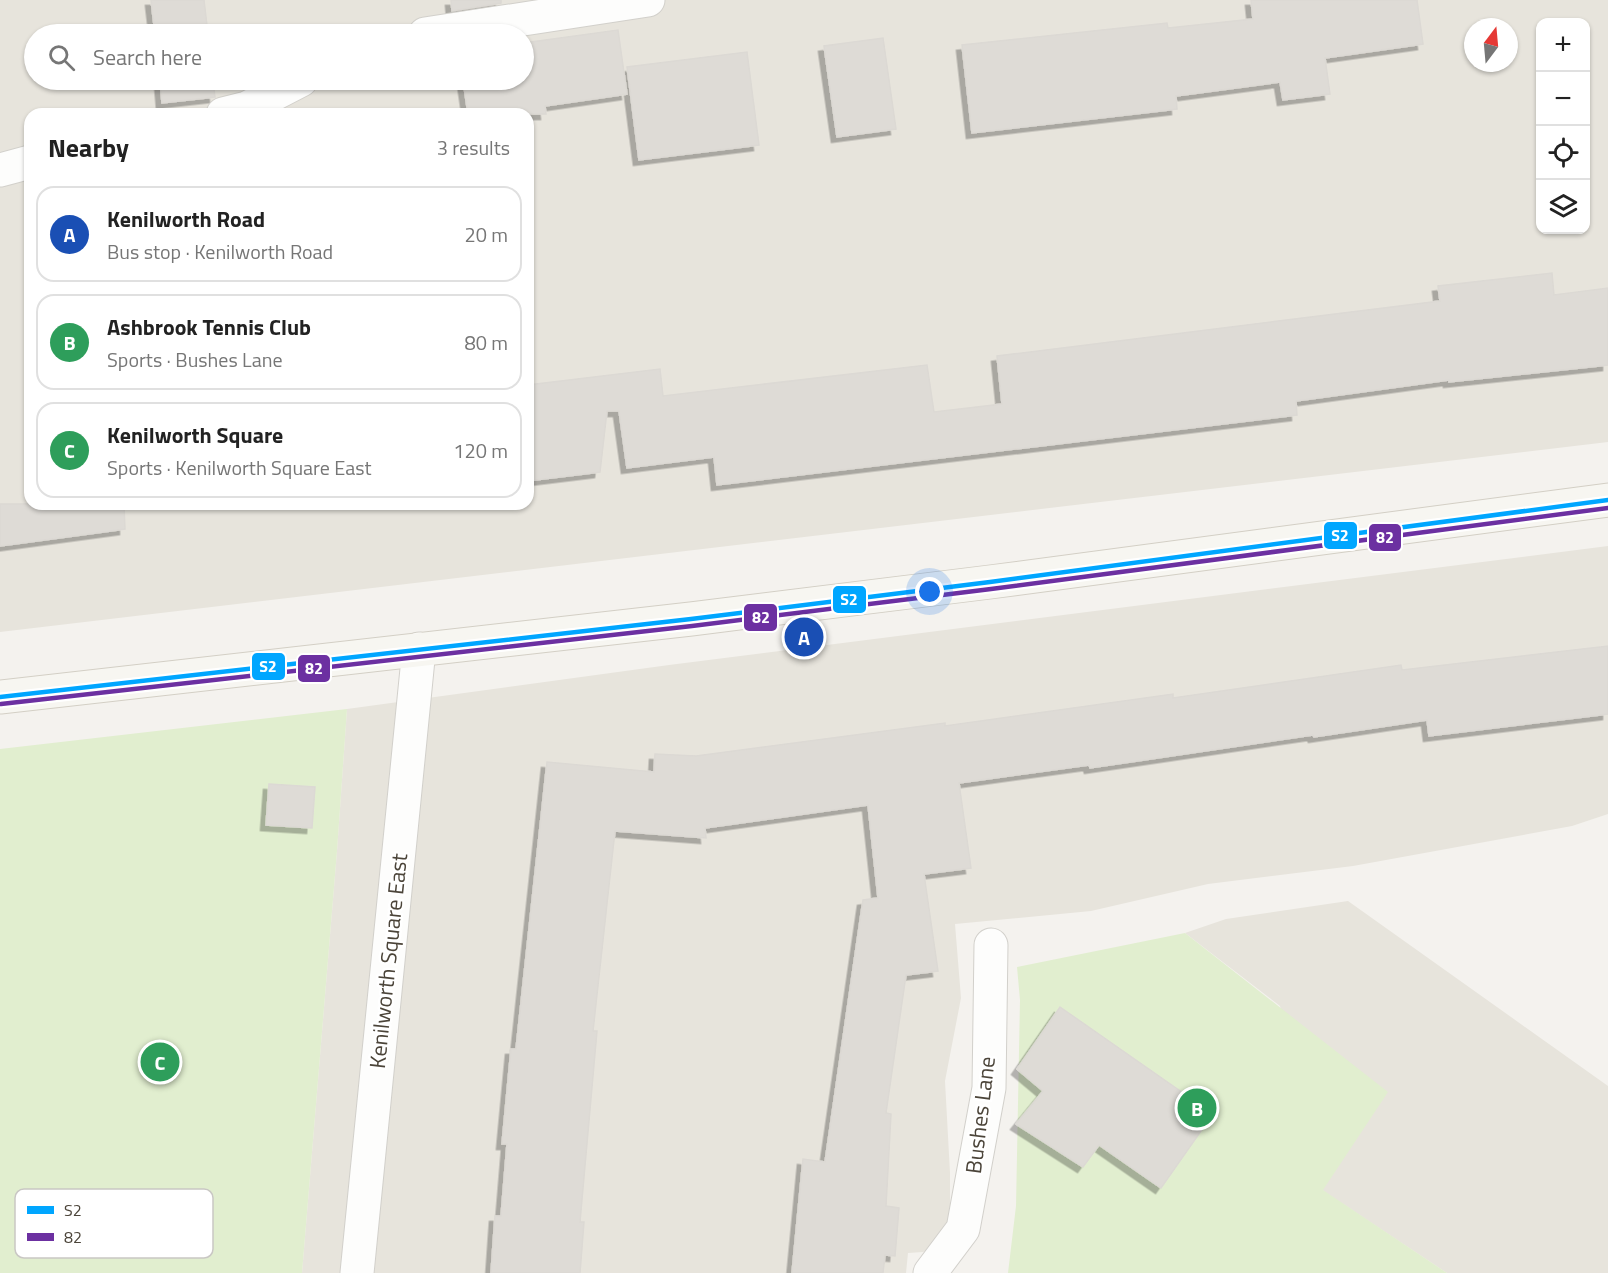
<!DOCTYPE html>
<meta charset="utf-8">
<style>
:root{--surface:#fff;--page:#f2f2f2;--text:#222;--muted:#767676;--line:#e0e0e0;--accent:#868178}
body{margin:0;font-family:"Titillium Web",sans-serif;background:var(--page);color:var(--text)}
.controls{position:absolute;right:18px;top:18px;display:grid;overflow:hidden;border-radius:12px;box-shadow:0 2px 4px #0004}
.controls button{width:54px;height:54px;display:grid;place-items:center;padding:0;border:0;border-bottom:2px solid var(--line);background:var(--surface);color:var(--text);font:30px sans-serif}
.compass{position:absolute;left:1464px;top:18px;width:54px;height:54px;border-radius:50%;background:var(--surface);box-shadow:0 2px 4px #0004;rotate:16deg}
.you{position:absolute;left:930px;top:592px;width:21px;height:21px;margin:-15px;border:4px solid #fff;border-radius:50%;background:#1a73e8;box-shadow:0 0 0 9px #1a73e833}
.badge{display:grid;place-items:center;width:39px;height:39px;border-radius:50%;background:var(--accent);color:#fff;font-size:20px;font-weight:700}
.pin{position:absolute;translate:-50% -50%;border:3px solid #fff;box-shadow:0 2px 6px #0006}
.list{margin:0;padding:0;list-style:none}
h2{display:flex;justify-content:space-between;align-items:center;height:78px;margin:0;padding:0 24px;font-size:26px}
h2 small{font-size:20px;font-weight:400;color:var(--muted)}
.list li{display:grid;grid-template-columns:39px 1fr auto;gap:18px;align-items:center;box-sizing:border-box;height:96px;margin:0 12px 12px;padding:0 12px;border:2px solid var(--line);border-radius:18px}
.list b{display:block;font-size:22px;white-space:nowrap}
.list p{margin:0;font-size:20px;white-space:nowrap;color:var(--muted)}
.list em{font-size:20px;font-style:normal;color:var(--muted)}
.icon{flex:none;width:33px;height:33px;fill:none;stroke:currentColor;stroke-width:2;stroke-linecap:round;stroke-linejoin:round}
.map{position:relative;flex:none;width:1608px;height:1273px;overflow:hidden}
.search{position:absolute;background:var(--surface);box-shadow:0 2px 4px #0004;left:24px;top:24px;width:510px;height:66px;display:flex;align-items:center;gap:15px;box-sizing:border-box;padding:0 21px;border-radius:33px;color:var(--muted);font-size:22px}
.panel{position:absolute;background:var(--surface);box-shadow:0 2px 4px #0004;left:24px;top:108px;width:510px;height:402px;border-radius:18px}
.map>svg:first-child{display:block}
.residential{fill:#e7e4dc;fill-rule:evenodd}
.pitch{fill:#e1eecf}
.building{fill:#dedbd6;stroke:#dcd9d4;stroke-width:1.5;filter:url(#shadow)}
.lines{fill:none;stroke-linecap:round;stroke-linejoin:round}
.street-casing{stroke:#d2d0cb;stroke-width:35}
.secondary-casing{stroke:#d3cfc5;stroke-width:35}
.street{stroke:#fdfdfc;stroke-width:33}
.secondary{stroke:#f7f6f1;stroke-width:33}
.bus-1-casing{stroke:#fff;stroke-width:9}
.bus-2-casing{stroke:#fff;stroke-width:9}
.bus-1{stroke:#00a6ff;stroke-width:4.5}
.bus-2{stroke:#6c30a1;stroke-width:4.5}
.labels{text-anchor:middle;stroke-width:5;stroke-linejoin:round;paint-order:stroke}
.street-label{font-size:22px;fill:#4b4439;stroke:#fff}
.key{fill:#fff;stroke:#c9c7c4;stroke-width:1.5}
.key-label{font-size:16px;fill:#4b4439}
.line-badge{stroke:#fff;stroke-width:2}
.badge-label{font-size:16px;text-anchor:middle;font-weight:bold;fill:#fff}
</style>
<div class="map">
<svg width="1608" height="1273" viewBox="0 0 1608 1273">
<defs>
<filter id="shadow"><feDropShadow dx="-5.5" dy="5.5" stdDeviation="0" flood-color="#0004"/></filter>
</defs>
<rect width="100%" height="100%" fill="#f4f2ee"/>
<!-- residential -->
<g class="residential">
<path d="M0,0H1608V442L0,632ZM1540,22H1586V230H1540ZM1473,27H1509V63H1473ZM34,34H524V80H34ZM30,114H528V504H30Z"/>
<path d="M1608,546V814L1572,826L1353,866L1208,884L1091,911L955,924L961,998L945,1081L950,1173V1206L947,1235L939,1245L923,1252L908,1253L906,1273H302L337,851L347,709L669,665Z"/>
<path d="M1348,901L1608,1086V1273H1447L1322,1190L1280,1006L1185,933L1226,919Z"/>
</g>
<!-- pitch -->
<g class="pitch">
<path d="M347,709L337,851L302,1273H0V749Z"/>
<path d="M1185,933L1388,1092L1323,1190L1447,1273H1008L1016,1206L1020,1000L1017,967Z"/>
</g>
<!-- building -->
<g class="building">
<path d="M151,0H204L208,34H155Z"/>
<path d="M451,0H501V3L452,11Z"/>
<path d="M1251,0H1417L1423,44L1325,58L1330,94L1283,100L1280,82L1176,96L1177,109L972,133L962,45L1167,23L1168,28L1253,19Z"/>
<path d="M618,30L627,94L545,106L546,114H468L463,80H524V43Z"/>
<path d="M883,38L896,129L837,137L824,46Z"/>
<path d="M747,52L759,145L639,160L627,67Z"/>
<path d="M160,80H213L215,97L162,103Z"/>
<path d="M1552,273L1554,295L1608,288V365L1449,382V380L1296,401L1297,415L717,485L714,457L627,468L619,411H607L600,472L528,481V385L660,369L663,396L927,365L934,412L1002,404L997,356L1440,301L1438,286Z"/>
<path d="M0,504H124L125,529L0,546Z"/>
<path d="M1608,646V714L1429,736L1427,720L1314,737L1313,735L1090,768L1089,765L959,783L971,868L924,874L938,971L906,975L886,1113L891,1114L886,1206L899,1208L895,1256L885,1255L883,1273H792L803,1159L825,1162L863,900L878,898L868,805L705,828L706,838L615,831L593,1031H597L580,1222H584L580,1273H491L495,1216H501L507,1144H502L511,1049H516L547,762L654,772L655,754L696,756L945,723V726L1173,694V698L1401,665L1402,670Z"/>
<path d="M269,784L315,787L312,828L266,825Z"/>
<path d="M1060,1007L1213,1114L1161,1188L1099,1145L1083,1167L1016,1124L1043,1091L1017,1069Z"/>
</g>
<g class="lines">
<defs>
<g id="street">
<path d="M425,34L648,0"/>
<path d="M223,114L247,108L301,80"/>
<path d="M0,170L30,162"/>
<path d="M357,1273L419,649"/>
<path d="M930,1273L963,1229L989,1088L991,945"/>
</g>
<path id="secondary" d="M0,697L691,619L990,582L1608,500"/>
</defs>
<!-- street casing -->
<use href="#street" class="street-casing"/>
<!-- secondary casing -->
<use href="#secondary" class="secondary-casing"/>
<!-- street -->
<use href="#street" class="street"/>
<!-- secondary -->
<use href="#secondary" class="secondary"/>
<defs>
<path id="bus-1" d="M0,697L691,619L990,582L1608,500"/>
<path id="bus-2" d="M1,704L692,626L991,589L1608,508"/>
</defs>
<!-- bus-1 casing -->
<use href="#bus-1" class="bus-1-casing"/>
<!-- bus-2 casing -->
<use href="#bus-2" class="bus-2-casing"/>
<!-- bus-1 -->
<use href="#bus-1" class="bus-1"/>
<!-- bus-2 -->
<use href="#bus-2" class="bus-2"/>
</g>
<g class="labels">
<!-- street labels -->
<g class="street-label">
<text transform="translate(388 961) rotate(-84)" y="8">Kenilworth Square East</text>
<text transform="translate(980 1115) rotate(-83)" y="8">Bushes Lane</text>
</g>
</g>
<!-- legend -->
<rect x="15" y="1189" width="198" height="69" rx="9" class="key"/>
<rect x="27" y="1206" width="27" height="8" fill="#00a6ff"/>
<rect x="27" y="1233" width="27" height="8" fill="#6c30a1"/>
<g class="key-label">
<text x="64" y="1216">S2</text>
<text x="64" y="1243">82</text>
</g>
<g class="line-badge">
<rect x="1323" y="521" width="35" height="29" rx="6" fill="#00a6ff"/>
<rect x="1368" y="523" width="34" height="29" rx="6" fill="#6c30a1"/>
<rect x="832" y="585" width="35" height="29" rx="6" fill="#00a6ff"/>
<rect x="743" y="603" width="35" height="29" rx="6" fill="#6c30a1"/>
<rect x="251" y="652" width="35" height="29" rx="6" fill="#00a6ff"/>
<rect x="297" y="654" width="34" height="29" rx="6" fill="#6c30a1"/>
</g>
<g class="badge-label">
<text x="1340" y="541">S2</text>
<text x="1385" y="543">82</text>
<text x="849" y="605">S2</text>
<text x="761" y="623">82</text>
<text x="268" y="672">S2</text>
<text x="314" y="674">82</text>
</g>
</svg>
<div class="controls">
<button>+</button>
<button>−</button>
<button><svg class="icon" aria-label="locate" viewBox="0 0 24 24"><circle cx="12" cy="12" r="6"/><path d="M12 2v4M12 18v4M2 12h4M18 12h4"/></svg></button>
<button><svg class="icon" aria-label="layers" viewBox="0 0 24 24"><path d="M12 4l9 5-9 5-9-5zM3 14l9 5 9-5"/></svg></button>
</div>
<svg class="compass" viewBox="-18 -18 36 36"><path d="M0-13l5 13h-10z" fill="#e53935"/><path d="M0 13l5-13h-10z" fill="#767676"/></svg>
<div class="you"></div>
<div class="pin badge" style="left:804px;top:637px;background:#1a4fb4">A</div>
<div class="pin badge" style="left:1197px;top:1108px;background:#2e9e5b">B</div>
<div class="pin badge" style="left:160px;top:1062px;background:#2e9e5b">C</div>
<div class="search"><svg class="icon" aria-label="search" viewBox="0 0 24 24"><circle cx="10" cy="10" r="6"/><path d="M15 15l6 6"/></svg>Search here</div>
<section class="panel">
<h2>Nearby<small>3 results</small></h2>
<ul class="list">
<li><span class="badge" style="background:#1a4fb4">A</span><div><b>Kenilworth Road</b><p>Bus stop · Kenilworth Road</p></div><em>20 m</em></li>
<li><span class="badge" style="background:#2e9e5b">B</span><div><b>Ashbrook Tennis Club</b><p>Sports · Bushes Lane</p></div><em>80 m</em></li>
<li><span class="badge" style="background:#2e9e5b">C</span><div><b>Kenilworth Square</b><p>Sports · Kenilworth Square East</p></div><em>120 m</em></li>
</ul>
</section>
</div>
